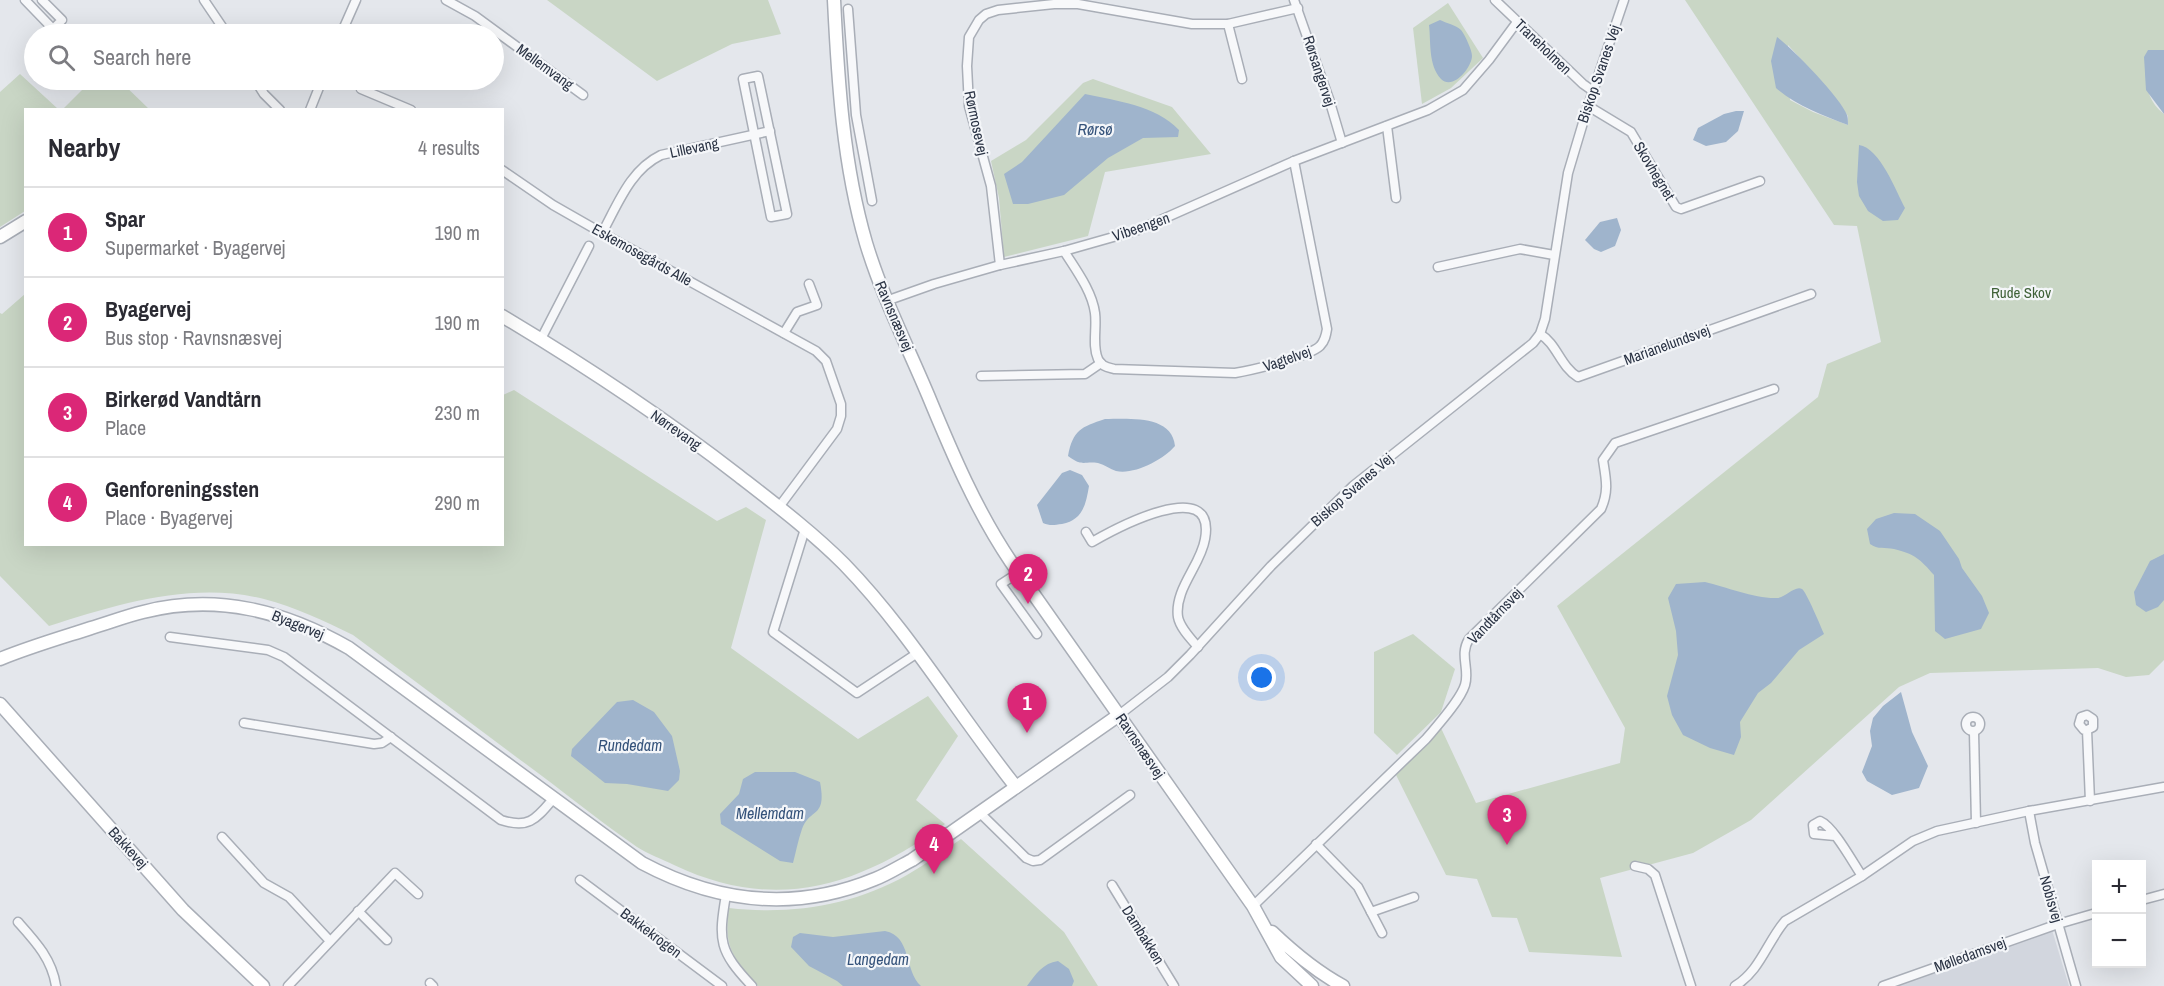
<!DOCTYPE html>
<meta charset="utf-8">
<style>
:root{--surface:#fff;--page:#f2f2f3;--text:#2b2b33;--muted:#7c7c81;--line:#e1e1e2;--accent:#db2777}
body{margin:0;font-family:"Archivo Narrow",sans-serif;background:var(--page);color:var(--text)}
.controls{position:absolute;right:18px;bottom:18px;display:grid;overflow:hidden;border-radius:0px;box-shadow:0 6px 24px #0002}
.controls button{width:54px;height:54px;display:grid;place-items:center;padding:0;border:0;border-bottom:2px solid var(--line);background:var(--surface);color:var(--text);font:30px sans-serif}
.you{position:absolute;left:1262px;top:678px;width:21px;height:21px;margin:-15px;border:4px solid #fff;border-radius:50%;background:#1a73e8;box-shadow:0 0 0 9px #1a73e833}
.badge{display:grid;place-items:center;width:39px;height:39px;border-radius:50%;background:var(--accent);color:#fff;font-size:20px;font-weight:700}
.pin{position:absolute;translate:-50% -50px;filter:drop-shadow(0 2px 3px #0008)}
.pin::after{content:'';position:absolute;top:32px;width:21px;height:18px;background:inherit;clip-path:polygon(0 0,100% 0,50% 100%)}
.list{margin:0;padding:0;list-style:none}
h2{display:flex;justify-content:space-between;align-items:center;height:78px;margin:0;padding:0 24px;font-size:26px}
h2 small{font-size:20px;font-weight:400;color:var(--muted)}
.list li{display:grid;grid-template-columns:39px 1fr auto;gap:18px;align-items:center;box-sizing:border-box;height:90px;padding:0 24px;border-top:2px solid var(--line)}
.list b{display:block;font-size:22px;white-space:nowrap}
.list p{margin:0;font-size:20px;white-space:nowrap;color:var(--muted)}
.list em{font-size:20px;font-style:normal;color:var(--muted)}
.icon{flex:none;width:33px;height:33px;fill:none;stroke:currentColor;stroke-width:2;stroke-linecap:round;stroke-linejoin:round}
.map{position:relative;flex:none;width:2164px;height:986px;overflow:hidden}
.search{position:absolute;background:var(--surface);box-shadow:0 6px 24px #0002;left:24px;top:24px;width:480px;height:66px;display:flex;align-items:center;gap:15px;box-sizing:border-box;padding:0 21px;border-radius:33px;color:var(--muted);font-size:22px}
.panel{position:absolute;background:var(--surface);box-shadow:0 6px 24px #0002;left:24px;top:108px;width:480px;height:438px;border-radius:0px}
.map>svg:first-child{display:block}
.built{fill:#d2d6de}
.green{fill:#c9d6c5;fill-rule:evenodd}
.water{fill:#9fb4cc}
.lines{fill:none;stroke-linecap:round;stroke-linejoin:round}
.street-casing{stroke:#a9aeb7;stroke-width:11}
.secondary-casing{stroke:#a9aeb7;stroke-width:15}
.street{stroke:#f7f8fa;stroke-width:8}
.secondary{stroke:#fff;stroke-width:12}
.labels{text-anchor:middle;stroke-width:4.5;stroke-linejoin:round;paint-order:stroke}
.street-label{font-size:15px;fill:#2b3445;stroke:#f4f6f9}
.park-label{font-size:15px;fill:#3f6138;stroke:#f4f6f9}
.water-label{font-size:16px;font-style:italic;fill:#34527a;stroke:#f4f6f9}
</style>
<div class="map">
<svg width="2164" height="986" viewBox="0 0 2164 986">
<rect width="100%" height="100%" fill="#e4e7ec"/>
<!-- built -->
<path class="built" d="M2052,930L2069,986H1896Z"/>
<!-- green -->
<g class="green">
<path d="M547,0H768L781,34L732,44L657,81Z"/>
<path d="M1685,0H2164V50H2148C2146,74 2142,97 2164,114V660L2149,675L2126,677L2098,668L1930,673L1899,687L1751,820L1693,853L1600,878L1622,957L1529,952L1517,918L1492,917L1477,879L1446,875L1395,773L1441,728L1476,803L1620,763L1625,728L1557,606L1818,397L1827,364L1881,342L1857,226L1834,225ZM1788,45L1829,90L1848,116V125L1813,112L1790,100Z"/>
<path d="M1448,3L1483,58L1451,88L1422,104L1413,28Z"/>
<path d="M20,74L58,109L26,110L25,211L0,227V92Z"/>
<path d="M1093,79L1172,107L1211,154L1105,172L1088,236L1004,257L999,198L991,161L1026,140L1083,83Z"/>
<path d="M92,80H119L149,109H63Z"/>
<path d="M25,294L26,544H502L503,395L514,390L717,521L746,507L766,520L731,648L858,739L928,696L958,736L916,800L945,824C858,887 775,913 674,865C662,859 648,854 637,847C605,825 574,800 542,776C479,729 416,682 353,635C324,621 295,607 264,599C192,581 118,604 49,626L0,576V313L2,314Z"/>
<path d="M1413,634L1455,669L1441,712L1397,755L1374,733V652Z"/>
<path d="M961,839L1064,932L1098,986H758C733,959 723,946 729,908C791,915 852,906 907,875C926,864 943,851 961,839Z"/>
</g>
<!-- water -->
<g class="water">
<path d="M1440,20C1446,23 1456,25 1461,30C1465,35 1472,50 1472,56C1472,67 1453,91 1441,79C1428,65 1431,41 1429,25Z"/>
<path d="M1777,37C1792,48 1841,98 1847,115C1848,117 1848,123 1848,125C1822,115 1797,106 1776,88L1771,61Z"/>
<path d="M2148,50H2164V114L2146,90L2144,57Z"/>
<path d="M1085,94C1117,101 1155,105 1179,130L1178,137L1143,138L1108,158L1064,195L1028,204H1013L1004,174L1022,162Z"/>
<path d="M1736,111H1744L1738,131L1726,142L1706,146L1693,140L1698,128L1724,114Z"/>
<path d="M1859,145C1880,148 1896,191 1905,208L1898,220L1883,221L1868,211L1859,196L1857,182Z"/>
<path d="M1617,218L1621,230L1615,246L1601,252L1594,249L1585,240L1600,222Z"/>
<path d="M1105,419C1130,419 1172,415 1175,446C1163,460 1134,475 1116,471C1110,469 1105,465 1098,463C1083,461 1083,467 1068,456C1073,430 1081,427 1105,419Z"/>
<path d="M1070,470L1082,475L1089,486C1086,504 1083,520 1062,524C1054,525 1050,526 1043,523L1037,505L1062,473Z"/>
<path d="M1894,513L1915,514L1940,531L1959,559L1962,568L1982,596L1989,613L1981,629L1945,639L1935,631L1934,575C1920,559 1915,554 1894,549C1885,547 1878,550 1870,544L1867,529L1876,519Z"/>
<path d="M2164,554V600L2158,607L2146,612L2136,605L2134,592L2150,561Z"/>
<path d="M1705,582C1726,587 1756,599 1777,598C1785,598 1795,585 1802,589C1806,591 1821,627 1824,634L1799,650L1771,683L1758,693L1740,722L1741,737L1734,755L1710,748L1683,735L1672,715L1667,696L1678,655L1676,631L1668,598L1676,584Z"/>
<path d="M1901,692L1912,732L1928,766L1919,788L1892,795L1867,781L1862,772L1872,746L1870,731L1873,718L1883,706Z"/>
<path d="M633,700L654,712L672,736L680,771L679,780L668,791L627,784L605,783L571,756L572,749L617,702Z"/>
<path d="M755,772H795L820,782C827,819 810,807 802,829C798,840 796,852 793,863L780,861L721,824L720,814L739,794L743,779Z"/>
<path d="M885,931C912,936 904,971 921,986H843L837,981L809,966L791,947L793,937L800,933L833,937Z"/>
<path d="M1058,961L1069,969L1074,981L1072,986H1027C1036,974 1043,963 1058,961Z"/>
</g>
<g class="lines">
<defs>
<g id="street">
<path d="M25,0L53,29L62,20L42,0"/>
<path d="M204,0L227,34"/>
<path d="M446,0L475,16L583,95"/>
<path d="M1294,0L1329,99L1342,143"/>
<path d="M1495,0L1583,84L1593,91"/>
<path d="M848,9L856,115L872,201"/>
<path d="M1228,24L1242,79"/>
<path d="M341,34L356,0"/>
<path d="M758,76L787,214L771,217L743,79Z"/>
<path d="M255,80L264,94L280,110"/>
<path d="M361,89L411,110"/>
<path d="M1588,106L1631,132L1676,207L1681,209L1760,181"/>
<path d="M310,110L322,80"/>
<path d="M1387,126L1396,198"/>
<path d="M502,170L553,205L602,233L816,351L826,361L841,404V416L837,429L779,507"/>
<path d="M602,233C618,204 630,170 661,155L770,131"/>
<path d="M1064,251C1076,270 1092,291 1095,313C1097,328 1092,346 1098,359C1101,366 1107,367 1114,369L1235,373C1253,370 1308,357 1320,346C1325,341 1326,335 1327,329L1294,161"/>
<path d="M1000,265L991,186L969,106L967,66L969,37L979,20L986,14L998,10L1054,4H1078L1192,24H1228L1298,8"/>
<path d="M1438,267L1520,249L1554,255"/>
<path d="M886,301L934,284L1000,265L1064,251L1138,230L1294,161L1428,110L1463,90L1489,60L1517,22"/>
<path d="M784,333L797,312L817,305L809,284"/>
<path d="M1540,334C1557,344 1560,366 1578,377L1811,294"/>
<path d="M541,339L589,246"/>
<path d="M981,376L1085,374L1101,363"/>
<path d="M805,529L773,632L857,693L919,652"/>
<path d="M1086,532L1092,542C1113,530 1217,473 1205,539C1201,565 1174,589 1178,617C1180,628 1191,639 1198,647"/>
<path d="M1018,573L1001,584L1037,634"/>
<path d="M170,637L268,650L284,657L501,820C529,829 536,819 553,799"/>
<path d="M1119,715L1168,677L1190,655L1271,566L1353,486L1533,343L1540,334L1545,319L1568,173L1588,106L1624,0"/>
<circle cx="1973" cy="724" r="7"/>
<path d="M244,723L374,744L382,743L391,737"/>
<path d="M2087,730H2084L2079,724L2081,717L2087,715L2093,719V727L2087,730L2090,801"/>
<path d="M1974,732L1976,823"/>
<path d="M2029,811L2035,843L2076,986"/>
<path d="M979,812L1026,858L1033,861L1040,860L1130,795"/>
<path d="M1835,836L1814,834L1813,825L1820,821C1834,827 1853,863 1862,876"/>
<path d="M222,837L264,883L289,897L330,941"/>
<path d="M1316,844L1358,887L1382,933"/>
<path d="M1635,866L1648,869L1655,875L1691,986"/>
<path d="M580,880L722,986"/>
<path d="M1112,885L1174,986"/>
<path d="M726,895C718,941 719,951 752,986"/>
<path d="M2142,900L2164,894"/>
<path d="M1253,906L1426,739C1436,727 1460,701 1465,685C1470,669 1459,655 1469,639L1601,509C1609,491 1606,479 1603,460L1615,443L1774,389"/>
<path d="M358,911L387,940"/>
<path d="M1371,912L1414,897"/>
<path d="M18,922C35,941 52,959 56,986"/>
<path d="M430,983L433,986"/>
<path d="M288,986L395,873L418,894"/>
<path d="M1735,986C1760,971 1767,942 1785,921L1862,876L1913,841L1937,831L2029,811L2164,787"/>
<path d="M1883,986L2058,924L2096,913"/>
</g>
<g id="secondary">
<path d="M834,0C838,82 843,164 866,243C882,296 907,345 928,395C952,453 976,510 1011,562L1253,906L1281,957L1312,986"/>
<path d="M0,237L26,221"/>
<path d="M502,316C584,365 664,418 739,476C775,504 812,532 844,564C910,632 957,713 1016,787"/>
<path d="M0,659C29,647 60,638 91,628C108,623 126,616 143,612C217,593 284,611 349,648L642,863C717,903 795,912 875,879C888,874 900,866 912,860L1119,715"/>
<path d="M0,704L183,910L263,986"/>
<path d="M1272,932C1293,952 1317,972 1343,986"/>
</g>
</defs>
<!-- street casing -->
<use href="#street" class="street-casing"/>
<!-- secondary casing -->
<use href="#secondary" class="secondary-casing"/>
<!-- street -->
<use href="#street" class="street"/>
<!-- secondary -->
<use href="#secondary" class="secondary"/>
</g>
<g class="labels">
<!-- street labels -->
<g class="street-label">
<text transform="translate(1543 47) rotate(44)" y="5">Traneholmen</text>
<text transform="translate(545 67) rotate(36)" y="5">Mellemvang</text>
<text transform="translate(1319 71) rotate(72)" y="5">Rørsangervej</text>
<text transform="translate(1599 74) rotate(-71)" y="5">Biskop Svanes Vej</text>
<text transform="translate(976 123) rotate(78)" y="5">Rørmosevej</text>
<text transform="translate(694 148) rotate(-12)" y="5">Lillevang</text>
<text transform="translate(1654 171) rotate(59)" y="5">Skovhegnet</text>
<text transform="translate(1141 227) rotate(-19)" y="5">Vibeengen</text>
<text transform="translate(642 255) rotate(29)" y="5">Eskemosegårds Alle</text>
<text transform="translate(894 316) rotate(67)" y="5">Ravnsnæsvej</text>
<text transform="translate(1667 345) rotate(-20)" y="5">Marianelundsvej</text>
<text transform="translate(1287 359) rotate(-19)" y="5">Vagtelvej</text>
<text transform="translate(676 430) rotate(35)" y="5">Nørrevang</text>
<text transform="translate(1352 490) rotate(-41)" y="5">Biskop Svanes Vej</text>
<text transform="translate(1495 616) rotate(-46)" y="5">Vandtårnsvej</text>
<text transform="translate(298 625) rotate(22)" y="5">Byagervej</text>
<text transform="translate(1140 746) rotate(56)" y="5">Ravnsnæsvej</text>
<text transform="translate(128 848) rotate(48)" y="5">Bakkevej</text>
<text transform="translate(2051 899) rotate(74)" y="5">Nobisvej</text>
<text transform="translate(651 933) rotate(37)" y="5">Bakkekrogen</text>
<text transform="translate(1143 935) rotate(58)" y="5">Dambakken</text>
<text transform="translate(1970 955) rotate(-20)" y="5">Mølledamsvej</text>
</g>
<!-- park labels -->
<g class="park-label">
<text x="2021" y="298">Rude Skov</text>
</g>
<!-- water labels -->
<g class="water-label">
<text x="1095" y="135">Rørsø</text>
<text x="630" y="751">Rundedam</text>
<text x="770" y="819">Mellemdam</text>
<text x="878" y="965">Langedam</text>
</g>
</g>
</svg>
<div class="controls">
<button>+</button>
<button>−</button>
</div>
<div class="you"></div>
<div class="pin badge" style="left:1027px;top:733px">1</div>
<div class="pin badge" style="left:1028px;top:604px">2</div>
<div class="pin badge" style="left:1507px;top:845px">3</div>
<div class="pin badge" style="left:934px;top:874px">4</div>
<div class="search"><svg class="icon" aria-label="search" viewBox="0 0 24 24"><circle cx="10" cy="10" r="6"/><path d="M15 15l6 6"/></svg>Search here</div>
<section class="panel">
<h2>Nearby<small>4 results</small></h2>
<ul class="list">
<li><span class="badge">1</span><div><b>Spar</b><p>Supermarket · Byagervej</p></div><em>190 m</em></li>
<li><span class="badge">2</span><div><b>Byagervej</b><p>Bus stop · Ravnsnæsvej</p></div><em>190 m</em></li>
<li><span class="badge">3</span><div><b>Birkerød Vandtårn</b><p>Place</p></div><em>230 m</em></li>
<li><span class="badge">4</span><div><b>Genforeningssten</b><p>Place · Byagervej</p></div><em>290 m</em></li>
</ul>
</section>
</div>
